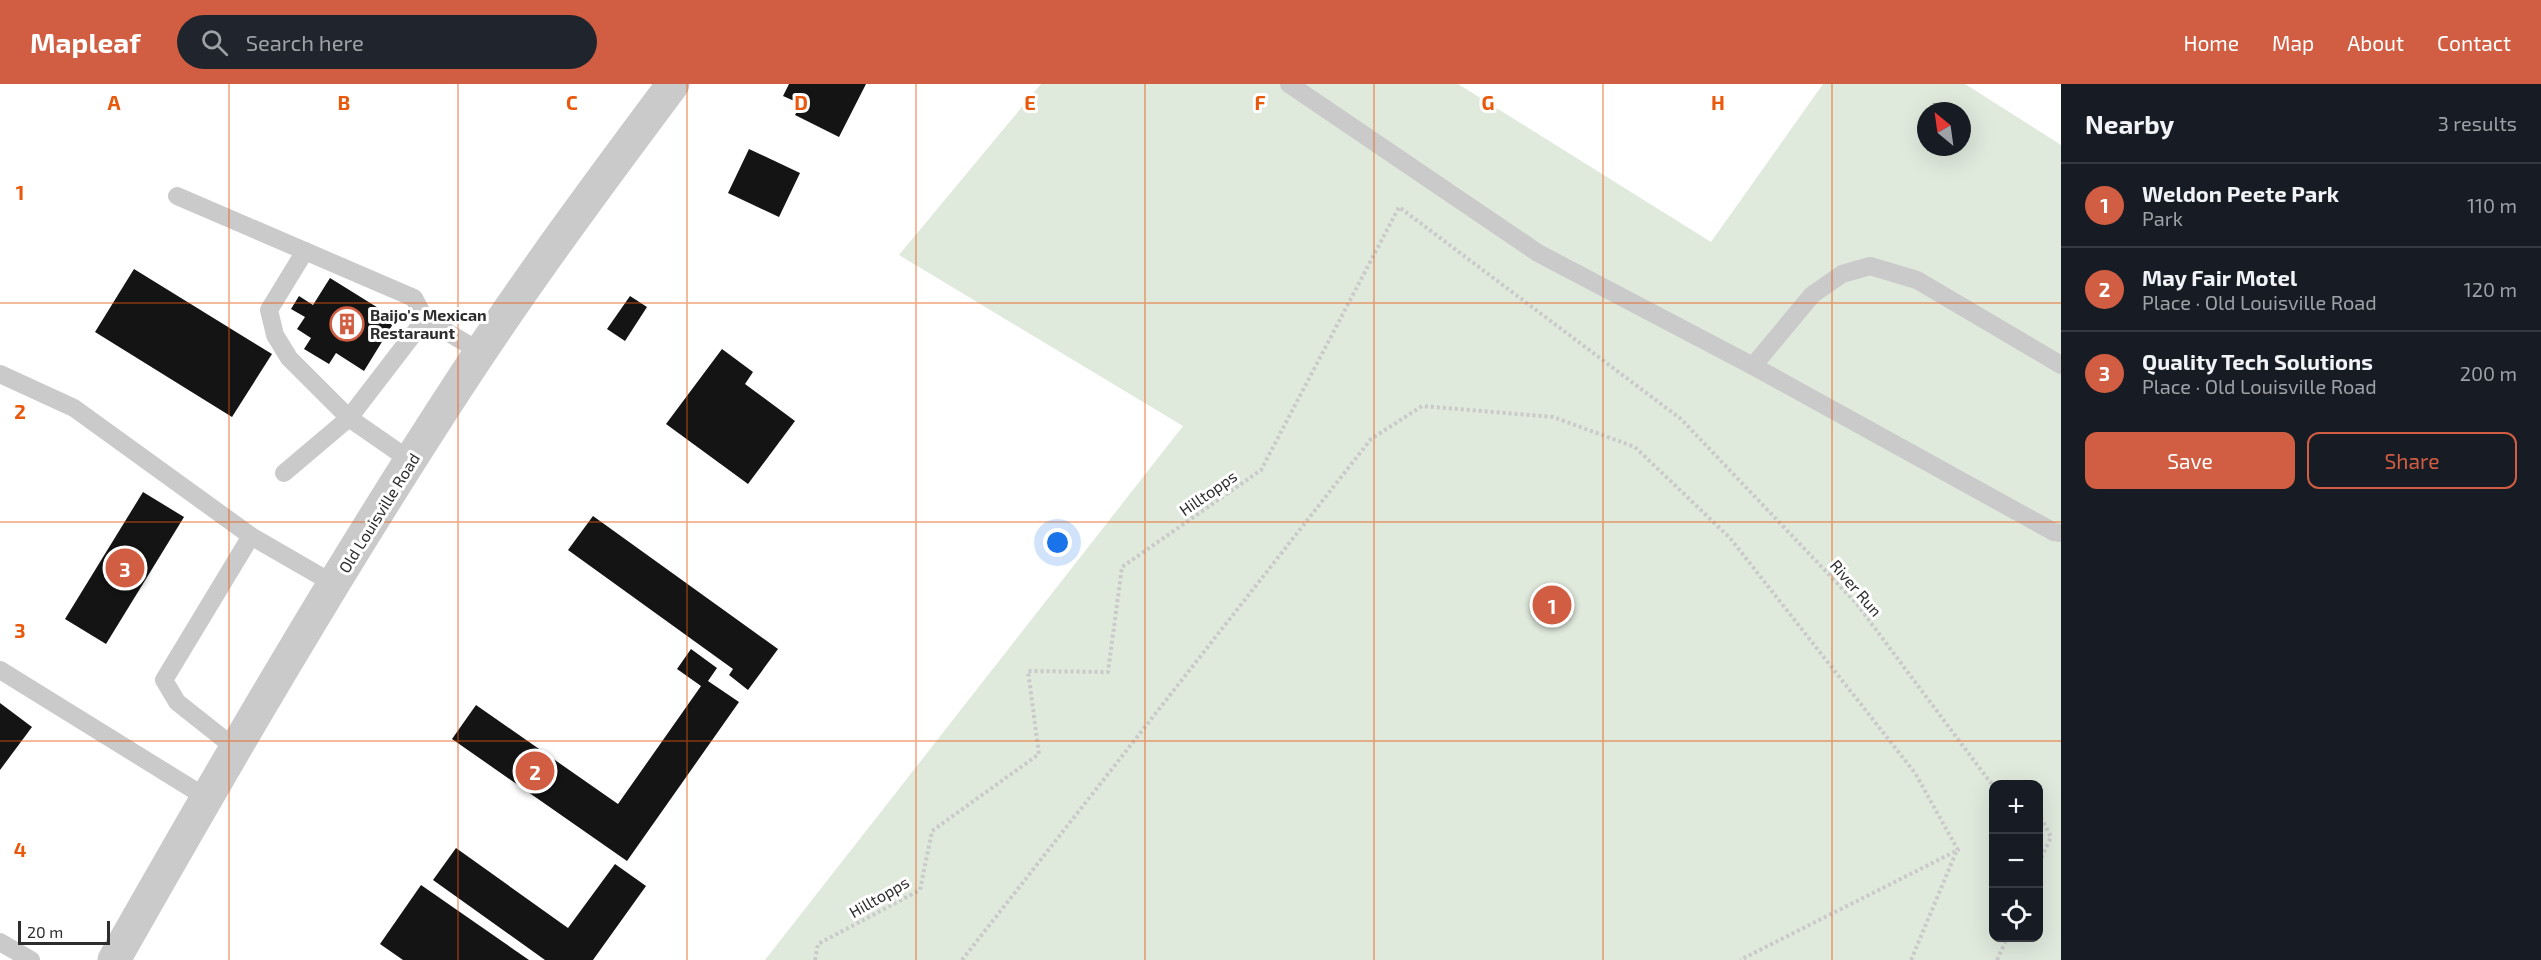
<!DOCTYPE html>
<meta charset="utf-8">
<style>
:root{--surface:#171b24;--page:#20242c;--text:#f1f3f6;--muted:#9ea1a6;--line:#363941;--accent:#d15e42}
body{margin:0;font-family:"Exo 2",sans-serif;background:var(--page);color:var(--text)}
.controls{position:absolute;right:18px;bottom:18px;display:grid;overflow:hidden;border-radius:12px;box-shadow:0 6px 24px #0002}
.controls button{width:54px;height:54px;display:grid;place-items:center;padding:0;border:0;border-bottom:2px solid var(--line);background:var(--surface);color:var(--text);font:30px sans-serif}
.compass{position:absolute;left:1917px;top:18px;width:54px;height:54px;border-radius:50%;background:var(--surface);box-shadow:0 6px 24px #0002;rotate:331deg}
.scale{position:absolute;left:18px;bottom:15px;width:92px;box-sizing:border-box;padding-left:6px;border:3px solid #2d2d2d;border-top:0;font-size:16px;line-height:21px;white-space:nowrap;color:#2d2d2d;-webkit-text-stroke:4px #fff;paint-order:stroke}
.you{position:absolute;left:1058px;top:459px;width:21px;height:21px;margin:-15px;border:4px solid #fff;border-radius:50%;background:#1a73e8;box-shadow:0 0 0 9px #1a73e833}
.badge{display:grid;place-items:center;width:39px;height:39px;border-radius:50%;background:var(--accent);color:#fff;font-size:20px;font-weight:700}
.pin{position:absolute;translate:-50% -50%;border:3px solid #fff;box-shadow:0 2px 6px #0006}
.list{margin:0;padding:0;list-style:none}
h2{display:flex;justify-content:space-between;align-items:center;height:78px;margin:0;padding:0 24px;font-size:26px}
h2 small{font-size:20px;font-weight:400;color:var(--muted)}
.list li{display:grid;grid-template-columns:39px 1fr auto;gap:18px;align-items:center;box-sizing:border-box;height:84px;padding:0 24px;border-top:2px solid var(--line)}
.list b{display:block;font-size:22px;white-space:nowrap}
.list p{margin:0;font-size:20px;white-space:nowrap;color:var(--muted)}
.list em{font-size:20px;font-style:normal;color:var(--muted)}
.actions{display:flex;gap:12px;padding:18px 24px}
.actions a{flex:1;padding:14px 0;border:2px solid var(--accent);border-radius:12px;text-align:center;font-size:21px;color:var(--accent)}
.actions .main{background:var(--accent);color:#fff}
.icon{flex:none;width:33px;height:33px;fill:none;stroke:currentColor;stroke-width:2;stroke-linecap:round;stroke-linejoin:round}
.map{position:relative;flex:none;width:2061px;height:876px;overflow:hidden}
header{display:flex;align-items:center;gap:36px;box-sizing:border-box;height:84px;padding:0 30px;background:var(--accent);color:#fff}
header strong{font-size:28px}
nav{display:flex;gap:33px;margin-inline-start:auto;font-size:21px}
.search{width:420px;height:54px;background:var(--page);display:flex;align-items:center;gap:15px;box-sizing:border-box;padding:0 21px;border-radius:33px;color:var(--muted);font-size:22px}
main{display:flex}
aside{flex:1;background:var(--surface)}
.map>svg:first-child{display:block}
.green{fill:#dfe9dc;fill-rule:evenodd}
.building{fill:#141414}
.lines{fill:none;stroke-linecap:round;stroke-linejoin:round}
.path{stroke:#cacaca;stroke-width:4;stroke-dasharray:3 3;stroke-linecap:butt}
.service{stroke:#cacaca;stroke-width:18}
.tertiary{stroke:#cacaca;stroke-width:33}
.grid{fill:none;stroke:#e8590c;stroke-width:1.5;stroke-opacity:0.55}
.labels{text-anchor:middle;stroke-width:6;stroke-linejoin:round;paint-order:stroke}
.poi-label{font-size:16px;font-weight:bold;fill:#2d2d2d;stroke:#fff;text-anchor:start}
.street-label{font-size:16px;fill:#2d2d2d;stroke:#fff}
.grid-label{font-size:20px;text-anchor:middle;font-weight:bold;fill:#e8590c;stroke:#fff;stroke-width:6;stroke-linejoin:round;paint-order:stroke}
</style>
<header>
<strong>Mapleaf</strong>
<div class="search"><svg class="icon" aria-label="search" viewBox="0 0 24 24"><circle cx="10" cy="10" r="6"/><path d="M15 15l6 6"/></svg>Search here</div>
<nav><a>Home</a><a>Map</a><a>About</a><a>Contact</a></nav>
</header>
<main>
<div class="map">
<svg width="2061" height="876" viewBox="0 0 2061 876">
<rect width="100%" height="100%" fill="#fff"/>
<!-- green -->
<path class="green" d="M1041,0H1458L1711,158L1823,0H1965L2061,61V876H765L1183,342L899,171ZM1926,27H1962V63H1926ZM1994,700H2038V854H1994Z"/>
<!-- building -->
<g class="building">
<path d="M789,0H866L839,53L795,31L801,20L783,12Z"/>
<path d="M749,65L800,89L779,133L728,109Z"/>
<path d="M134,185L272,270L232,333L95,248Z"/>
<path d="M330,194L396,235L364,287L336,269L329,280L304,265L311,254L297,245L305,233L291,225L299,212L313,221Z"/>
<path d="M630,212L647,223L625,257L607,245Z"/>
<path d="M722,265L753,288L745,300L795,337L748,400L666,340Z"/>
<path d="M143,408L184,433L106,560L65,535Z"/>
<path d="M593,432L778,565L748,606L729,591L733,585L568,466Z"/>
<path d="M691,565L717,584L708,597L739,618L627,777L452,655L476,621L618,720L701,602L677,585Z"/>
<path d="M0,619L32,643L0,686Z"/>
<path d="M456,764L568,844L615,780L646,802L593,876H545L433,796Z"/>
<path d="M421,801L529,876H403L380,860Z"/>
</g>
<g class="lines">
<!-- path -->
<g class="path">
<path d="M2038,728L2051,753L2038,781"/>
<path d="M815,876L818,860L920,806L932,747L1039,670L1028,587L1108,588L1122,483L1261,386L1399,123L1681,335L1856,519L1990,698L1996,700"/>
<path d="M962,876L1371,355L1422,322L1553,333L1635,363L1730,454L1915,689L1958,766L1740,876"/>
<path d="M1911,876L1957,766"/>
<path d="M1997,876L2007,854"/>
</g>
<!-- service -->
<g class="service">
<path d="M1289,0L1538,169L1753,282L2054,448L2061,449"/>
<path d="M177,112L414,214L425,235"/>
<path d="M1753,282L1812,211L1842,190L1870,182L1917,196L2061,281"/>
<path d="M0,290L74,324L251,452L334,500"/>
<path d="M411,377L349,334L425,235L481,268"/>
<path d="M284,389L349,334L289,274L275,251L269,226L305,167"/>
<path d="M0,586L207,714"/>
<path d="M235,664L177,618L164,596L251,452"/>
<path d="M0,858L31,876"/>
</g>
<!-- tertiary -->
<path class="tertiary" d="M114,876C224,682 336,489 458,302C525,199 599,99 673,0"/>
</g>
<!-- grid -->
<path class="grid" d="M229,0V876M458,0V876M687,0V876M916,0V876M1145,0V876M1374,0V876M1603,0V876M1832,0V876M0,219H2061M0,438H2061M0,657H2061"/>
<!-- icons -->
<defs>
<symbol id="building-ring" viewBox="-11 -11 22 22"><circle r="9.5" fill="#fff" stroke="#d15e42" stroke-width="1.5"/><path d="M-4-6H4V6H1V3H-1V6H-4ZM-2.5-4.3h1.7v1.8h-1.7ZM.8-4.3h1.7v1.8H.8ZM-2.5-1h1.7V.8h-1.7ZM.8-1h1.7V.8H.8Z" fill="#d15e42"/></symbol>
</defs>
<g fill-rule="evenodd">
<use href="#building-ring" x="328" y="221" width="38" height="38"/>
</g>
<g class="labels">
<!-- poi labels -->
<g class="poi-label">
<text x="370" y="237">Baijo's Mexican<tspan x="370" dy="18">Restaraunt</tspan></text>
</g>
<!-- street labels -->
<g class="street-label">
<text transform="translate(1208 409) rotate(-35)" y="6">Hilltopps</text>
<text transform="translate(379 429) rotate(-58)" y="6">Old Louisville Road</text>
<text transform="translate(1856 504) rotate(49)" y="6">River Run</text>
<text transform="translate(879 813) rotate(-30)" y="6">Hilltopps</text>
</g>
</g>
<g class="grid-label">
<text x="114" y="26">A</text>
<text x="344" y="26">B</text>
<text x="572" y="26">C</text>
<text x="801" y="26">D</text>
<text x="1030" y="26">E</text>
<text x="1260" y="26">F</text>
<text x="1488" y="26">G</text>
<text x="1718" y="26">H</text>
<text x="20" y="116">1</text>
<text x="20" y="335">2</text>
<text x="20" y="554">3</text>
<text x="20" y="773">4</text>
</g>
</svg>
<div class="controls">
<button>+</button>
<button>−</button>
<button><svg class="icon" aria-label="locate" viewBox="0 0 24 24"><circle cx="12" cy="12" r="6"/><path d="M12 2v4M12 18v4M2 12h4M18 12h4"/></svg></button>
</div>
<svg class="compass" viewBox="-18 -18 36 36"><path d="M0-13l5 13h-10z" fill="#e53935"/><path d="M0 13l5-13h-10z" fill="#9ea1a6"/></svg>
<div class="scale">20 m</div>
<div class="you"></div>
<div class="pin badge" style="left:1552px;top:521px">1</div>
<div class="pin badge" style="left:535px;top:687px">2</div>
<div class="pin badge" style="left:125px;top:484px">3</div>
</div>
<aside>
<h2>Nearby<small>3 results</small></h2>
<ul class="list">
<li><span class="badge">1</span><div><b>Weldon Peete Park</b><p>Park</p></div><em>110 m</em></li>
<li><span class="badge">2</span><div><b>May Fair Motel</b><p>Place · Old Louisville Road</p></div><em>120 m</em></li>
<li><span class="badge">3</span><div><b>Quality Tech Solutions</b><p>Place · Old Louisville Road</p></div><em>200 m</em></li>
</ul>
<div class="actions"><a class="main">Save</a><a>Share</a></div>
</aside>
</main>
